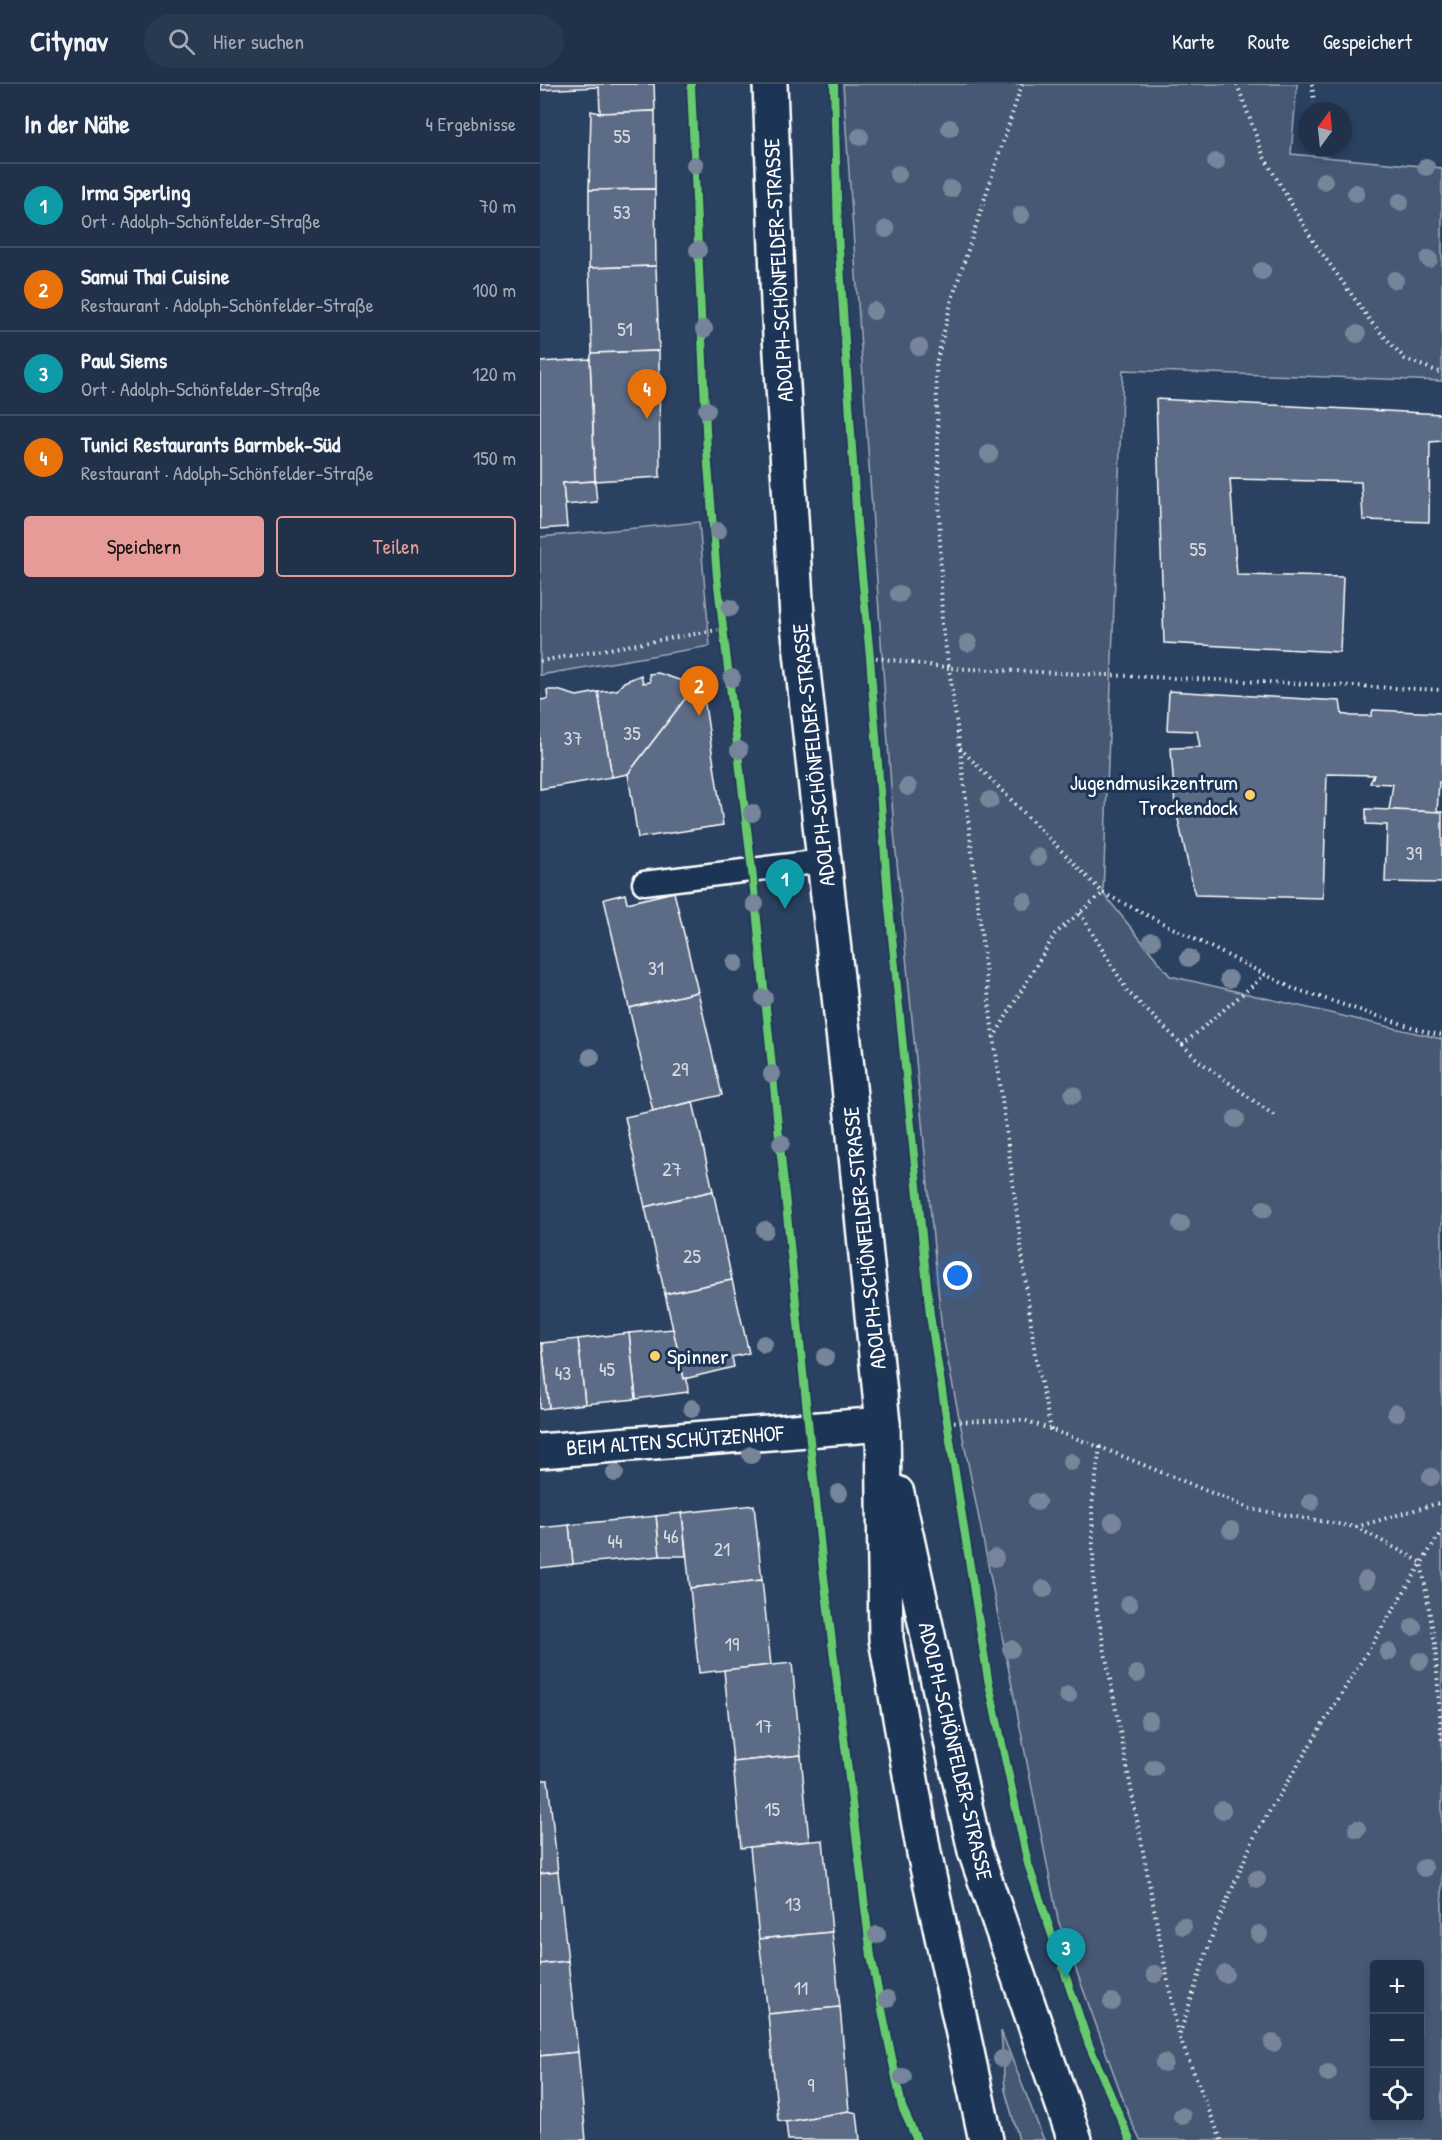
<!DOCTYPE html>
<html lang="de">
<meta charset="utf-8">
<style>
:root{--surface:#203149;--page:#283950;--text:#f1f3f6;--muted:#a2a9b4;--line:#3d4c61;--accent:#e69b98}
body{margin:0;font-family:"Patrick Hand",sans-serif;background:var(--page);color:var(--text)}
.controls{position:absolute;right:18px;bottom:18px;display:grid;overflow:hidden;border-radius:6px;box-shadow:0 3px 9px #0003}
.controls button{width:54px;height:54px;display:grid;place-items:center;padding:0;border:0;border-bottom:2px solid var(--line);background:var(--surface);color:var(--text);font:30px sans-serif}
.compass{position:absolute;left:758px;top:18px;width:54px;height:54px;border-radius:50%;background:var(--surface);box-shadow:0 3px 9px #0003;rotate:15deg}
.you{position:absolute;left:418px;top:1192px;width:21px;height:21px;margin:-15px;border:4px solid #fff;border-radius:50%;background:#1a73e8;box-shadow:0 0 0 9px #1a73e833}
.badge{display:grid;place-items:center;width:39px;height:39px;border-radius:50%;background:var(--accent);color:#fff;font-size:20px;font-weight:700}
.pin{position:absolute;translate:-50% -50px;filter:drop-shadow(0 2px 3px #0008)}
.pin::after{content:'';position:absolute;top:32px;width:21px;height:18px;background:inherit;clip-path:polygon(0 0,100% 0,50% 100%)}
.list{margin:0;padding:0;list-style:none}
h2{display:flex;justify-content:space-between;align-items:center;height:78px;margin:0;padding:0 24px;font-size:26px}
h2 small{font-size:20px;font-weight:400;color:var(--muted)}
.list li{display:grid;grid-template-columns:39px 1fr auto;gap:18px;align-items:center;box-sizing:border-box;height:84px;padding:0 24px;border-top:2px solid var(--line)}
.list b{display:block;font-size:22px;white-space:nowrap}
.list p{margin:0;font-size:20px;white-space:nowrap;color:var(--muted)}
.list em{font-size:20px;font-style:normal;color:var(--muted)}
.actions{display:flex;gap:12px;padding:18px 24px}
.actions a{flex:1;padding:14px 0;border:2px solid var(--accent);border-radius:6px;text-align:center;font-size:21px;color:var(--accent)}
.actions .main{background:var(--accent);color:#111}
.icon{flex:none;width:33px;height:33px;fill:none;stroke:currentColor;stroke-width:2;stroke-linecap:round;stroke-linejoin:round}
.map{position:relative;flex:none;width:902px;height:2056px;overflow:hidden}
header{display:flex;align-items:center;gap:36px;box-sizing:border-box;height:84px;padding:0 30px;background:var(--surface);border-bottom:2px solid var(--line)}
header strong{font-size:28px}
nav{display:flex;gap:33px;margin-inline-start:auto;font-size:21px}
.search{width:420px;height:54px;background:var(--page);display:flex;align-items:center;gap:15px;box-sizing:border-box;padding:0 21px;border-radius:33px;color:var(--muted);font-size:22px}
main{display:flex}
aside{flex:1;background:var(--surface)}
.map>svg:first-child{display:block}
.green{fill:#465975;stroke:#a2acba;stroke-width:1.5;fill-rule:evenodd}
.building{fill:#5b6c86;stroke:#fff;stroke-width:1.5}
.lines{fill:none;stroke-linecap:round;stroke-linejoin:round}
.service-casing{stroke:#fff;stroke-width:27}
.minor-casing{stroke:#fff;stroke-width:38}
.secondary-casing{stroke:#fff;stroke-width:38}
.path{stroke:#fff;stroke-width:4;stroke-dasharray:1.5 4.5;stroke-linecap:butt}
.service{stroke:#1d3557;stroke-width:22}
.minor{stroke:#1d3557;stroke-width:33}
.secondary{stroke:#1d3557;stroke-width:33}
.cycleway-casing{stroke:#1d3557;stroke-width:11}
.cycleway{stroke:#67ca6e;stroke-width:8}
.tree{fill:#76859a}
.poi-dot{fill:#ffd166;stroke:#1d3557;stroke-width:2}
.labels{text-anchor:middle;stroke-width:6;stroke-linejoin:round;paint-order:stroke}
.number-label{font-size:20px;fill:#d6dae1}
.street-label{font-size:22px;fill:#fff;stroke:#1d3557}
.poi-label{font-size:22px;fill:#fff;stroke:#1d3557;text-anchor:end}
</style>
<header>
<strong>Citynav</strong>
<div class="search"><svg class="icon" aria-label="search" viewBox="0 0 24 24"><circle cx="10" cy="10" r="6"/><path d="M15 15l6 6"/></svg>Hier suchen</div>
<nav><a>Karte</a><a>Route</a><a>Gespeichert</a></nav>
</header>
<main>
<aside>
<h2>In der Nähe<small>4 Ergebnisse</small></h2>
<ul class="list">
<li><span class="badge" style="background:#0f9aa8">1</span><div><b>Irma Sperling</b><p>Ort · Adolph-Schönfelder-Straße</p></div><em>70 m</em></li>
<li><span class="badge" style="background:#e8710a">2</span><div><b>Samui Thai Cuisine</b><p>Restaurant · Adolph-Schönfelder-Straße</p></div><em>100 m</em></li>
<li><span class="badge" style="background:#0f9aa8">3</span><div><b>Paul Siems</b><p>Ort · Adolph-Schönfelder-Straße</p></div><em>120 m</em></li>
<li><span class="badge" style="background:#e8710a">4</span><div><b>Tunici Restaurants Barmbek-Süd</b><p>Restaurant · Adolph-Schönfelder-Straße</p></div><em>150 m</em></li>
</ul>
<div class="actions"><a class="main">Speichern</a><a>Teilen</a></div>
</aside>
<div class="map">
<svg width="902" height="2056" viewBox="0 0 902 2056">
<rect width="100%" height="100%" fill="#2a4161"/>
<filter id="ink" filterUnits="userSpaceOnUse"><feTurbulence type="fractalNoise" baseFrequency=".0167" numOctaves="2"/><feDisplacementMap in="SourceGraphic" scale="12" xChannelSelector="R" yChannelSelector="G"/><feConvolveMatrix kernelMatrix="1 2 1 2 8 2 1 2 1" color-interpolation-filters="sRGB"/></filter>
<g filter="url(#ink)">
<!-- green -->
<g class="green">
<path d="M303,0H757L751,70L902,84V297L583,286L563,809L630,892L902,955V2056H600L591,2037L518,1836L402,1247L354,747ZM834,1880H880V2034H834Z"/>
<path d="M159,438L170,562L0,591V453Z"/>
<path d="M461,1947L504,2056H479L465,2006Z"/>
</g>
<!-- building -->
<g class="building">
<path d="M1,0H114L115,27L60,29L59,3L1,6Z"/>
<path d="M51,27L60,29L115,27V105L49,106Z"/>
<path d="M115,105L116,182L49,184V106Z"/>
<path d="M116,182L119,267L52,269L49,184Z"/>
<path d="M119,267L120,393L55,397L50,275L52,269Z"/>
<path d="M50,275L55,397L23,399L27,443L0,445V278Z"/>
<path d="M616,315L902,330V357L890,358L889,438L823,436L821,398L690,395L697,491L803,493L800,568L624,559Z"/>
<path d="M55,397L57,418L25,421L23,399Z"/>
<path d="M118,589L139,596L161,594L88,690L72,693L58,608L77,606L84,598L101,591L103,599L110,598L109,590Z"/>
<path d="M161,594L183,741L98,754L88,690Z"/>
<path d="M7,606H17L37,612L58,608L72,693L0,705V610V616L8,615Z"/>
<path d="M629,607L800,617L802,630L812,632H831L833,626L902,629V699L899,698L897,728L849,726L853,700L830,699L834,691L787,690L783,814L655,811L635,722L631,664L660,663L657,647L627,646Z"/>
<path d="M826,725L902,728V799L845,798L847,741L826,740Z"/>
<path d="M134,808L158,908L89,924L64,815L85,810L87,819Z"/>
<path d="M158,908L182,1011L113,1027L89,924Z"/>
<path d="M153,1018L173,1107L105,1123L85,1033Z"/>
<path d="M173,1107L192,1196L125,1210L105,1123Z"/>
<path d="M192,1196L209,1269L192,1273L194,1283L144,1295L125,1210Z"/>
<path d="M133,1245L144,1295L147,1294L148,1308L96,1315L89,1249Z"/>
<path d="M89,1249L96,1315L45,1320L38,1255Z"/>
<path d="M38,1255L45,1320L9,1324L2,1259Z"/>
<path d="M0,1259H2L9,1324L0,1325Z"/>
<path d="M214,1421L222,1496L150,1504L142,1429Z"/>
<path d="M142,1429L146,1472H120L116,1432Z"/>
<path d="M116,1432L120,1472L33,1480L29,1441Z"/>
<path d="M29,1441L33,1480L0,1484V1444Z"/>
<path d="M222,1496L231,1581L159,1589L150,1504Z"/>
<path d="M252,1579L261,1671L193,1678L184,1586Z"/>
<path d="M261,1671L269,1757L201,1764L193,1678Z"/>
<path d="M0,1696H8L18,1788L0,1790Z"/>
<path d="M283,1756L292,1848L219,1855L210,1763Z"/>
<path d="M18,1788L28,1877L0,1880V1790Z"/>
<path d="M292,1848L300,1923L228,1930L219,1855Z"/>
<path d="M28,1877L38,1968L0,1972V1880Z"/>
<path d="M300,1923L309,2027L246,2038L238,2036L228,1930Z"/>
<path d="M38,1968L46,2056H0V1972Z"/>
<path d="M309,2027L317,2029L320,2056H248L246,2038Z"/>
</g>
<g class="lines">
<defs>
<path id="service" d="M104,799L284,777"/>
<path id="minor" d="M0,1367L343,1340"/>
<g id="secondary">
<path d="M230,0L238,219L257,532L309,1002L343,1340L346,1555L384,1769L446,2056"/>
<path d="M357,1409L435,1767L535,2056"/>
</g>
</defs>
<!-- service casing -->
<use href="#service" class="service-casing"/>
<!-- minor casing -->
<use href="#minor" class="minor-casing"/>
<!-- secondary casing -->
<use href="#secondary" class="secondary-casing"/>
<!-- path -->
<g class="path">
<path d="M294,0L298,150L317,440L330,573L348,813L390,1231L448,1595L488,1780L549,1961L590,2056"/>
<path d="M482,0L412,215L396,280L402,540L409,584L902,606"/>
<path d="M697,0L724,73L773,157L832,239L865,275L902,289"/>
<path d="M772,0L774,18"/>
<path d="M330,573L409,584L420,664L453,952"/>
<path d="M0,577L183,545"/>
<path d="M420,664L563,809L752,904L890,949L902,951"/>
<path d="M540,829L588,908L659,977L735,1032"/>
<path d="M642,961L725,891"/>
<path d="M408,1338L484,1336L560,1363L711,1425L816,1443L881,1478L895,1560L902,1660"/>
<path d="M511,1346L495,1270L454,953L515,850L563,809"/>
<path d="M560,1363L552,1422L554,1511L638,1950"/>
<path d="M816,1443L902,1418"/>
<path d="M681,2056L639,1952L673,1849L716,1749L902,1446"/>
</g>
<!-- service -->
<use href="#service" class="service"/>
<!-- minor -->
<use href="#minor" class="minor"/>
<!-- secondary -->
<use href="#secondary" class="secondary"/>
<defs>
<g id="cycleway">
<path d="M151,0L167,368L177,493L212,786L283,1485L331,1872L362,2023L377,2056"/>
<path d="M294,0L298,150L317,440L330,573L348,813L390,1231L448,1595L488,1780L549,1961L590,2056"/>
</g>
</defs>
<!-- cycleway casing -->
<use href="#cycleway" class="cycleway-casing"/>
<!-- cycleway -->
<use href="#cycleway" class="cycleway"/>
</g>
<!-- trees -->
<g class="tree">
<circle cx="410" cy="44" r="9"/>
<circle cx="320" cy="53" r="9"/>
<circle cx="676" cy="78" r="9"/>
<circle cx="155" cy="81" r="9"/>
<circle cx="886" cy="83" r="9"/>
<circle cx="358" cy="90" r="9"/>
<circle cx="784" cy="97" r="9"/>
<circle cx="411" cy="105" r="9"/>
<circle cx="816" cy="109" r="9"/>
<circle cx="860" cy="118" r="9"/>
<circle cx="481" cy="131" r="9"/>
<circle cx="346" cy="145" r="9"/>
<circle cx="158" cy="166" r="9"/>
<circle cx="889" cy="175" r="9"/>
<circle cx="722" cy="187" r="9"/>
<circle cx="855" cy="196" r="9"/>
<circle cx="334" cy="227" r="9"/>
<circle cx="164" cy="245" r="9"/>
<circle cx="817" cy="250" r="9"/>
<circle cx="379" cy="263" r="9"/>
<circle cx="167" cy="326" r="9"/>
<circle cx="449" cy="370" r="9"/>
<circle cx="178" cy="447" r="9"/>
<circle cx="359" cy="510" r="9"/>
<circle cx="190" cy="524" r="9"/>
<circle cx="428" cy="559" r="9"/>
<circle cx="192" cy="594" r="9"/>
<circle cx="199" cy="666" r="9"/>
<circle cx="368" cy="703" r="9"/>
<circle cx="450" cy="716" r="9"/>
<circle cx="212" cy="729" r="9"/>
<circle cx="498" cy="773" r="9"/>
<circle cx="484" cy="817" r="9"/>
<circle cx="215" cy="820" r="9"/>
<circle cx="612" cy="857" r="9"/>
<circle cx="649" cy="874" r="9"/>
<circle cx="195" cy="879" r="9"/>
<circle cx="689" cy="895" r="9"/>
<circle cx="224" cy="914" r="9"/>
<circle cx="51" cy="973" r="9"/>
<circle cx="232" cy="990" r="9"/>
<circle cx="533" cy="1011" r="9"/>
<circle cx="696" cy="1035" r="9"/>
<circle cx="241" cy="1059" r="9"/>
<circle cx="724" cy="1125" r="9"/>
<circle cx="641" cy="1140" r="9"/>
<circle cx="225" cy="1146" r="9"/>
<circle cx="224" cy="1260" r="9"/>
<circle cx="285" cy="1273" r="9"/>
<circle cx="152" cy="1324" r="9"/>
<circle cx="856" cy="1329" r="9"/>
<circle cx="211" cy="1371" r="9"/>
<circle cx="531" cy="1378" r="9"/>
<circle cx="75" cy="1389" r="9"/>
<circle cx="891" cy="1393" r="9"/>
<circle cx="299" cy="1409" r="9"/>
<circle cx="497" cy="1418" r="9"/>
<circle cx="771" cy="1418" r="9"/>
<circle cx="573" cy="1438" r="9"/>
<circle cx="691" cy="1446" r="9"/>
<circle cx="455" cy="1474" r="9"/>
<circle cx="826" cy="1496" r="9"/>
<circle cx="504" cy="1505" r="9"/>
<circle cx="589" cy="1520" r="9"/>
<circle cx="873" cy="1543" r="9"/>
<circle cx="471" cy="1565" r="9"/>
<circle cx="848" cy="1568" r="9"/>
<circle cx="880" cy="1577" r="9"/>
<circle cx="597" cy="1590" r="9"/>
<circle cx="528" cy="1611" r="9"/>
<circle cx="609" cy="1636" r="9"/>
<circle cx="614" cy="1684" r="9"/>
<circle cx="682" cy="1726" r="9"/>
<circle cx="817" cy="1745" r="9"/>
<circle cx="884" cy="1784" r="9"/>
<circle cx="717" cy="1795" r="9"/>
<circle cx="643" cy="1842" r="9"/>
<circle cx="719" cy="1850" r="9"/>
<circle cx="337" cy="1851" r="9"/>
<circle cx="615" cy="1890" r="9"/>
<circle cx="685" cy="1890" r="9"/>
<circle cx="347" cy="1915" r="9"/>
<circle cx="572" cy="1918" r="9"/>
<circle cx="733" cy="1959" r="9"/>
<circle cx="462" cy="1975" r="9"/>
<circle cx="624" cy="1979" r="9"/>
<circle cx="788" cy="1989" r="9"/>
<circle cx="363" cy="1993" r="9"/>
<circle cx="642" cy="2032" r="9"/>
</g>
</g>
<!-- markers -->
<g class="poi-dot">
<circle cx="710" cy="711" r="6"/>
<circle cx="115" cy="1272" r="6"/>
</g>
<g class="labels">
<!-- number labels -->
<g class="number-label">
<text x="82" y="59">55</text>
<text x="82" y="135">53</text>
<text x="85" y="252">51</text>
<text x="658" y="472">55</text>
<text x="92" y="656">35</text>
<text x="33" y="661">37</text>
<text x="874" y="776">39</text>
<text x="116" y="891">31</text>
<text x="140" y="992">29</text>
<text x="132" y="1092">27</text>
<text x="152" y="1179">25</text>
<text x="67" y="1292">45</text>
<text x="23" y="1296">43</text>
<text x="131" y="1459">46</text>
<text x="75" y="1464">44</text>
<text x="182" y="1472">21</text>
<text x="192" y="1567">19</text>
<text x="224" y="1649">17</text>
<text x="232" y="1732">15</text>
<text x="253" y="1827">13</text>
<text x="261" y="1911">11</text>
<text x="271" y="2008">9</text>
</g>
<!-- street labels -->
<g class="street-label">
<text transform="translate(238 186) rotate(-93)" y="8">ADOLPH-SCHÖNFELDER-STRASSE</text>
<text transform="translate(273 671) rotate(-96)" y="8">ADOLPH-SCHÖNFELDER-STRASSE</text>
<text transform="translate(324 1154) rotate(-96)" y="8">ADOLPH-SCHÖNFELDER-STRASSE</text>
<text transform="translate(135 1356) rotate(-4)" y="8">BEIM ALTEN SCHÜTZENHOF</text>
<text transform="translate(416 1667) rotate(77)" y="8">ADOLPH-SCHÖNFELDER-STRASSE</text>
</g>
<!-- poi labels -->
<g class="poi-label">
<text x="698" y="706">Jugendmusikzentrum<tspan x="698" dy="25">Trockendock</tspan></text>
<text x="127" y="1280" text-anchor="start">Spinner</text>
</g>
</g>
</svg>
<div class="controls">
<button>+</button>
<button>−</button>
<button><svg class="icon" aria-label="locate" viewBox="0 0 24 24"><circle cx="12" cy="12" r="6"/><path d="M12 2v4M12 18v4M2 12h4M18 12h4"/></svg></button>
</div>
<svg class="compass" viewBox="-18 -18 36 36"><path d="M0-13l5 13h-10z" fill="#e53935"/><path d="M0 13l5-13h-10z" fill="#a2a9b4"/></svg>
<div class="you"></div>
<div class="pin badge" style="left:245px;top:825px;background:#0f9aa8">1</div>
<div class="pin badge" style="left:159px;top:632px;background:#e8710a">2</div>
<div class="pin badge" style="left:526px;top:1894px;background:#0f9aa8">3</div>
<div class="pin badge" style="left:107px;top:335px;background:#e8710a">4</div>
</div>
</main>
